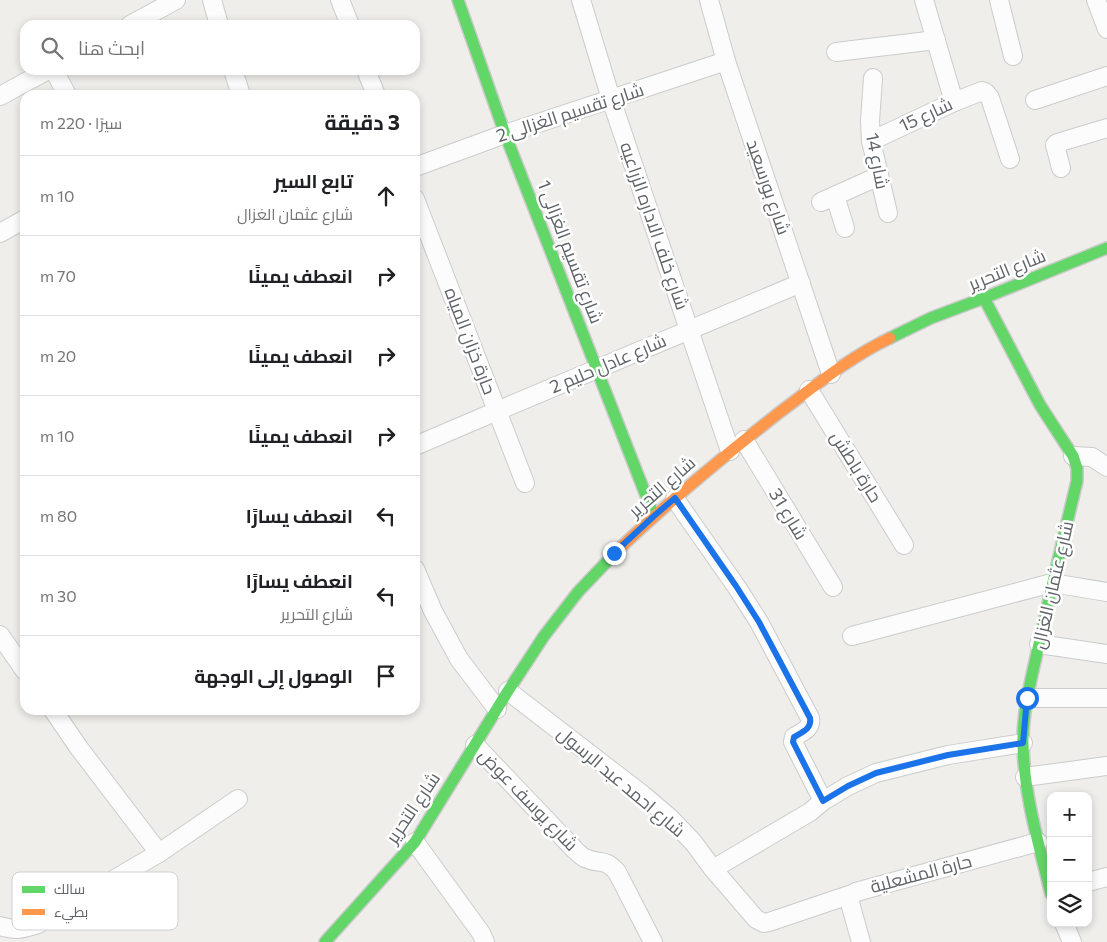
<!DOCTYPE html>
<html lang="ar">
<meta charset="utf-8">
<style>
:root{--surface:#fff;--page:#f2f2f2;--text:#202124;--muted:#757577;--line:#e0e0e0}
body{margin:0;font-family:Commissioner,Cairo,sans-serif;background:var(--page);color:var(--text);direction:rtl}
.controls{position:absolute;right:15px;bottom:15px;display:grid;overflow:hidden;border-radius:10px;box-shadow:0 2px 8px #0003}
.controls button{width:45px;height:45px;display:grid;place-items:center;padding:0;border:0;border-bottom:1px solid var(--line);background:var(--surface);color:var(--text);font:25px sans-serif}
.stop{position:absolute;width:15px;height:15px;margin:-11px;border:4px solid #1a73e8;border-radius:50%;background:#fff}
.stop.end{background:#1a73e8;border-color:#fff;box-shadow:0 1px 5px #0008}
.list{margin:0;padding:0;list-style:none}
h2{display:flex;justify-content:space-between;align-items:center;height:65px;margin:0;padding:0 20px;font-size:21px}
h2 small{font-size:16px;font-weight:400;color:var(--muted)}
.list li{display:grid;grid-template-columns:32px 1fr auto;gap:15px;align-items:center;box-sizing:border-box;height:80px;padding:0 20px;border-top:1px solid var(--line)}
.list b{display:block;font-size:19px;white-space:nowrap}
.list p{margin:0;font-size:16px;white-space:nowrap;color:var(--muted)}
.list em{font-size:16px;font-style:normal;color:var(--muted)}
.icon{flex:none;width:28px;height:28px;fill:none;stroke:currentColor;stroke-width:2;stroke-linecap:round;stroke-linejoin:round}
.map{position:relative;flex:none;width:1107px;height:942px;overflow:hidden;direction:ltr}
.search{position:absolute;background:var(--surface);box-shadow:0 2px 8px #0003;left:20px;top:20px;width:400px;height:55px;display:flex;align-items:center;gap:12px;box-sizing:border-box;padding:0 18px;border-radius:15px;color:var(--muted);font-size:19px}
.panel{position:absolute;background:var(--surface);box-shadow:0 2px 8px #0003;left:20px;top:90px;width:400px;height:625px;border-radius:15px;direction:rtl}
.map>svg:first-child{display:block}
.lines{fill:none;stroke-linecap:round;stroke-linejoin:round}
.street-casing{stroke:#cbcccc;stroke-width:20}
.fast-casing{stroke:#cacacb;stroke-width:14}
.slow-casing{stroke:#cacacb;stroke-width:14}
.street{stroke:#fdfcfc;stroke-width:18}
.fast{stroke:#63d668;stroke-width:11}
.slow{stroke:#ff974d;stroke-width:11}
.route{stroke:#1a73e8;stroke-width:6}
.labels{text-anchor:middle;stroke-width:5;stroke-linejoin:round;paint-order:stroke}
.street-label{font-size:18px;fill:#5f6368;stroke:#fff}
.key{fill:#fff;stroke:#cfd0d2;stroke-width:1}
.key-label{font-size:14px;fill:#5f6368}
</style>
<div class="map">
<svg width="1107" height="942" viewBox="0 0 1107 942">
<rect width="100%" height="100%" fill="#efeeea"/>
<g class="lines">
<defs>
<g id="street">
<path d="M212,0L219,25"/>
<path d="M340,0L350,25"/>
<path d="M581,0L611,99L730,451"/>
<path d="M709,0L726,61L831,374"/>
<path d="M924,0L954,102"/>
<path d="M999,0L1013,56"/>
<path d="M1096,0L1107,29"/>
<path d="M130,25L176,0"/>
<path d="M836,52L936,40"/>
<path d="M54,70L67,95"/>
<path d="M233,70L241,95"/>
<path d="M366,70L376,95"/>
<path d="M873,78L870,121L871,141L888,213"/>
<path d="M0,96L48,70"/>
<path d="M1035,100L1107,76"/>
<path d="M871,141L954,102L982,91L985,92L990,98L1010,159"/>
<path d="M415,167L505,134L726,61"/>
<path d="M1061,168L1055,145L1057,143L1107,128"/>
<path d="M835,196L845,228"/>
<path d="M415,199L525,483"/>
<path d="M821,202L879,176"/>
<path d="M0,233L25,219"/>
<path d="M809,390L904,545"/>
<path d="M744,440L833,587"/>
<path d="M415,446L497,411L801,283"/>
<path d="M1073,456L1092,457L1107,467"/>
<path d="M675,499L736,586L759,622L810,718C812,729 802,732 794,737L793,742L823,801"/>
<path d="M415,569L433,611L459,659L497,709"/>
<path d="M0,635L25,671"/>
<path d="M852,636L1052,583L1107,592"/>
<path d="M1039,644L1107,654"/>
<path d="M508,691L643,795L669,817L693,842L713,869L756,919L764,923L769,922L852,894"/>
<path d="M1027,698H1107"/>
<path d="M53,710L79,748L159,853"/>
<path d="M475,745L575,850C578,853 581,856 585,858C599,865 604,857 617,872L653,942"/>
<path d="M1025,777L1107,766"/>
<path d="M415,842L481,933L485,942"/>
<path d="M713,869L810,812L823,801L848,786L876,773L948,755L1023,743"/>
<path d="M1088,882L1107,877"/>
<path d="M1064,923L1072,942"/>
<path d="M0,926C16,931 23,929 38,924L159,853L238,799"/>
<path d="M861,942L850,903C850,897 851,895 856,892L1038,842"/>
</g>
<g id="fast">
<path d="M458,0L505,134L654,516"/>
<path d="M984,298L1040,405L1073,456L1077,468V481C1064,535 1051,589 1039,644C1032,676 1022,712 1023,745C1024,795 1039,845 1051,894"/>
<path d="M890,338L931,318L984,298L1107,248"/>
<path d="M325,942L415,842L508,691L544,636L578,592L618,550"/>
</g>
<path id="slow" d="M618,550C669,501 724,456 780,412C815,386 850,357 890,338"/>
</defs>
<!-- street casing -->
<use href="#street" class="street-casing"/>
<!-- fast casing -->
<use href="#fast" class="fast-casing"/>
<!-- slow casing -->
<use href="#slow" class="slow-casing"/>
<!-- street -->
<use href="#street" class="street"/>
<!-- fast -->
<use href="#fast" class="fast"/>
<!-- slow -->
<use href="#slow" class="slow"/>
</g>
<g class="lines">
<!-- route -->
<path class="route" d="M614,553L654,516L675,498L736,586L759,622L810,718C812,729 802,732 794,737L793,742L823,801L848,786L876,773L948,755L1023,743L1027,698"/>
</g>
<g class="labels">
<!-- street labels -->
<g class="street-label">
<text transform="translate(570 113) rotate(-18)" y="6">شارع تقسيم الغزالى 2</text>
<text transform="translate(926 115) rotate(-25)" y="6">شارع 15</text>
<text transform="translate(877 161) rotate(79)" y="6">شارع 14</text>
<text transform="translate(768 187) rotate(71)" y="6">شارع بورسعيد</text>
<text transform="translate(654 226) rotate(71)" y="6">شارع خلف الاداره الزراعيه</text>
<text transform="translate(570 252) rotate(69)" y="6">شارع تقسيم الغزالى 1</text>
<text transform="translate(1007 270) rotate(-22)" y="6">شارع التحرير</text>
<text transform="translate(470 341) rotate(69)" y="6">حارة خزان المياه</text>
<text transform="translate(608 364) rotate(-23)" y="6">شارع عادل حليم 2</text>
<text transform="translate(856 467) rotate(58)" y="6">حارة باطش</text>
<text transform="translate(662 487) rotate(-41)" y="6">شارع التحرير</text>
<text transform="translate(788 514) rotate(59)" y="6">شارع 31</text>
<text transform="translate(1053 585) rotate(-77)" y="6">شارع عثمان الغزال</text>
<text transform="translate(621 782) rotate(40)" y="6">شارع احمد عبد الرسول</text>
<text transform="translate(528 800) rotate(46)" y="6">شارع يوسف عوض</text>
<text transform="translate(413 808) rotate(-56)" y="6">شارع التحرير</text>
<text transform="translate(921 874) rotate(-15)" y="6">حارة المشعلية</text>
</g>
</g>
<!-- legend -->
<rect x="12" y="872" width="166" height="58" rx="8" class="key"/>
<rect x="22" y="886" width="23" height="7" fill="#63d668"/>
<rect x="22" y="909" width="23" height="6" fill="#ff974d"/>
<g class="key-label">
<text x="54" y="894">سالك</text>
<text x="54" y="917">بطيء</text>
</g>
</svg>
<div class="controls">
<button>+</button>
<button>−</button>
<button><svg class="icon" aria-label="layers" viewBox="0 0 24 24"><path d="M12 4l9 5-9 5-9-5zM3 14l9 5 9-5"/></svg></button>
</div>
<div class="stop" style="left:1027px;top:698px"></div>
<div class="stop end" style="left:614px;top:553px"></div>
<div class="search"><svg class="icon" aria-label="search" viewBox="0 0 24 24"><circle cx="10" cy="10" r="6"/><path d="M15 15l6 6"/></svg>ابحث هنا</div>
<section class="panel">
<h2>3 دقيقة<small>سيرًا · 220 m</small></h2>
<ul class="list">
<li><svg class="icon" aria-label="ahead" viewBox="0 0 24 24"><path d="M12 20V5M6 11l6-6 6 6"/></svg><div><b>تابع السير</b><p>شارع عثمان الغزال</p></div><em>10 m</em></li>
<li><svg class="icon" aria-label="right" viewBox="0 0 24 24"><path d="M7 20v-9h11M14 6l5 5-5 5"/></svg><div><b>انعطف يمينًا</b></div><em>70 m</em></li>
<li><svg class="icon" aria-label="right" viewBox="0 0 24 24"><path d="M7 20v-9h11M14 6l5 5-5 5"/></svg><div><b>انعطف يمينًا</b></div><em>20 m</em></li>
<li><svg class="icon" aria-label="right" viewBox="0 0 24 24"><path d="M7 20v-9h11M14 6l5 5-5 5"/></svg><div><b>انعطف يمينًا</b></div><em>10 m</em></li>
<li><svg class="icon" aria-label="left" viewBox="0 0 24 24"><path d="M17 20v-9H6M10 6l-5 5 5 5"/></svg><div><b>انعطف يسارًا</b></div><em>80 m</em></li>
<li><svg class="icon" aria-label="left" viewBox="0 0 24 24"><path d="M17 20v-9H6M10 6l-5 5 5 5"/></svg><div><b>انعطف يسارًا</b><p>شارع التحرير</p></div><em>30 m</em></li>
<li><svg class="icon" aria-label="arrive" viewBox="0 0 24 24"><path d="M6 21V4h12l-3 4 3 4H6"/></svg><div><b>الوصول إلى الوجهة</b></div></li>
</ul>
</section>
</div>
